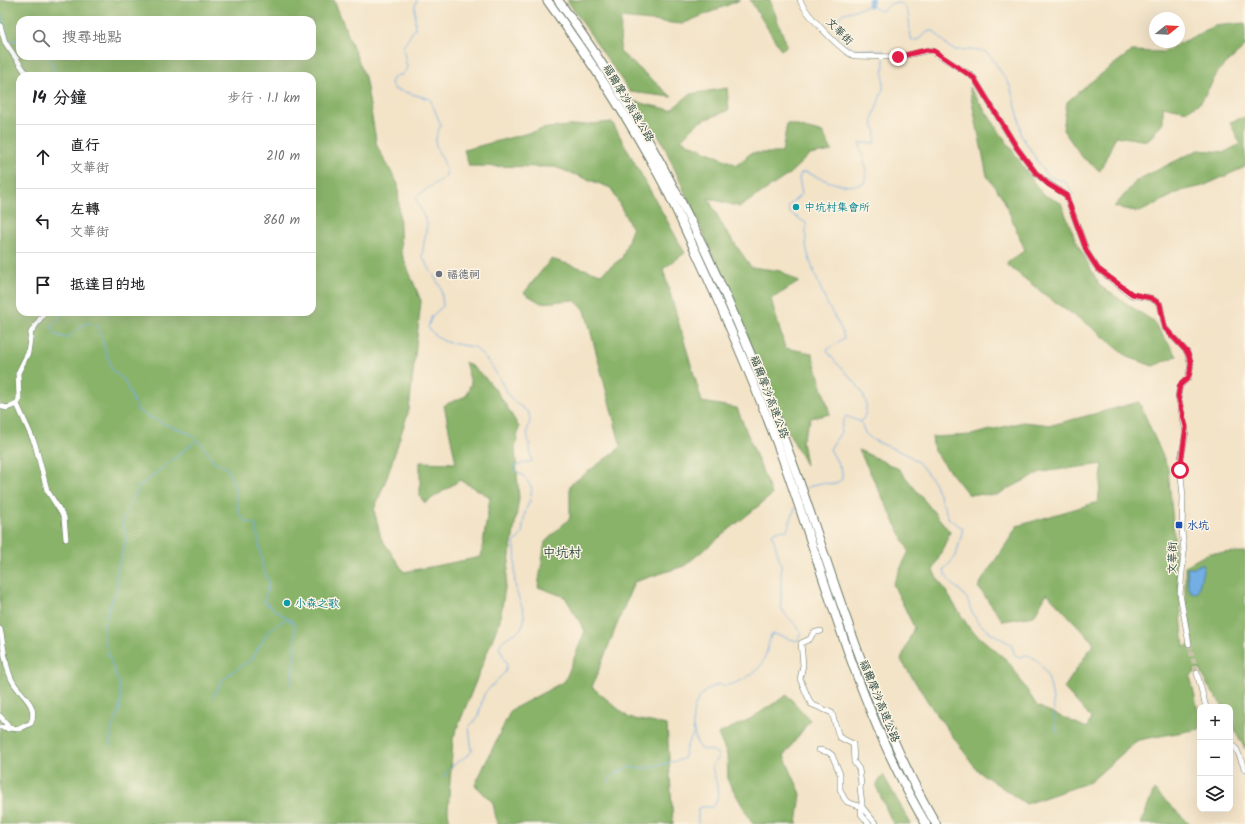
<!DOCTYPE html>
<html lang="zh-TW">
<meta charset="utf-8">
<style>
:root{--surface:#fff;--page:#f2f2f2;--text:#202124;--muted:#757577;--line:#e0e0e0}
body{margin:0;font-family:Kalam,"LXGW WenKai TC",sans-serif;background:var(--page);color:var(--text)}
.controls{position:absolute;right:12px;bottom:12px;display:grid;overflow:hidden;border-radius:8px;box-shadow:0 4px 16px #0002}
.controls button{width:36px;height:36px;display:grid;place-items:center;padding:0;border:0;border-bottom:1px solid var(--line);background:var(--surface);color:var(--text);font:20px sans-serif}
.compass{position:absolute;left:1149px;top:12px;width:36px;height:36px;border-radius:50%;background:var(--surface);box-shadow:0 4px 16px #0002;rotate:72deg}
.stop{position:absolute;width:12px;height:12px;margin:-9px;border:3px solid #e11d48;border-radius:50%;background:#fff}
.stop.end{background:#e11d48;border-color:#fff;box-shadow:0 1px 4px #0008}
.list{margin:0;padding:0;list-style:none}
h2{display:flex;justify-content:space-between;align-items:center;height:52px;margin:0;padding:0 16px;font-size:17px}
h2 small{font-size:13px;font-weight:400;color:var(--muted)}
.list li{display:grid;grid-template-columns:26px 1fr auto;gap:12px;align-items:center;box-sizing:border-box;height:64px;padding:0 16px;border-top:1px solid var(--line)}
.list b{display:block;font-size:15px;white-space:nowrap}
.list p{margin:0;font-size:13px;white-space:nowrap;color:var(--muted)}
.list em{font-size:13px;font-style:normal;color:var(--muted)}
.icon{flex:none;width:22px;height:22px;fill:none;stroke:currentColor;stroke-width:2;stroke-linecap:round;stroke-linejoin:round}
.map{position:relative;flex:none;width:1245px;height:824px;overflow:hidden}
.search{position:absolute;background:var(--surface);box-shadow:0 4px 16px #0002;left:16px;top:16px;width:300px;height:44px;display:flex;align-items:center;gap:10px;box-sizing:border-box;padding:0 14px;border-radius:12px;color:var(--muted);font-size:15px}
.panel{position:absolute;background:var(--surface);box-shadow:0 4px 16px #0002;left:16px;top:72px;width:300px;height:244px;border-radius:12px}
.map>svg:first-child{display:block}
.forest{fill:#8ab36a;stroke:#54784f;fill-rule:evenodd}
.water{fill:#73aee4;stroke:#49768c}
.lines{fill:none;stroke-linecap:round;stroke-linejoin:round}
.stream{stroke:#73aee4;stroke-width:1}
.river{stroke:#73aee4;stroke-width:6}
.minor-tunnel{stroke:#c9c2aa;stroke-width:5;stroke-dasharray:5 2.5;stroke-linecap:butt}
.minor-casing{stroke:#697767;stroke-width:6}
.highway-casing{stroke:#697767;stroke-width:10}
.minor{stroke:#fff;stroke-width:5}
.highway{stroke:#fff;stroke-width:8}
.route{stroke:#e11d48;stroke-width:5}
.culture-dot{fill:#0f9aa8;stroke:#fcf5e5;stroke-width:1.5}
.worship-dot{fill:#6b7280;stroke:#fcf5e5;stroke-width:1.5}
.transit-dot{fill:#1a4fb4;stroke:#fcf5e5;stroke-width:1.5}
.labels{text-anchor:middle;stroke-width:3;stroke-linejoin:round;paint-order:stroke}
.street-label{font-size:11px;fill:#1f3d34;stroke:#fcf5e5}
.culture-label{font-size:11px;fill:#0d838f;stroke:#fcf5e5;text-anchor:start}
.worship-label{font-size:11px;fill:#5b616d;stroke:#fcf5e5;text-anchor:start}
.transit-label{font-size:11px;fill:#164399;stroke:#fcf5e5;text-anchor:start}
.quarter-label{font-size:13px;fill:#1f3d34;stroke:#fcf5e5}
</style>
<div class="map">
<svg width="1245" height="824" viewBox="0 0 1245 824">
<rect width="100%" height="100%" fill="#fcf5e5"/>
<filter id="ink" filterUnits="userSpaceOnUse"><feTurbulence type="fractalNoise" baseFrequency=".025" numOctaves="2"/><feDisplacementMap in="SourceGraphic" scale="8" xChannelSelector="R" yChannelSelector="G"/><feConvolveMatrix kernelMatrix="1 2 1 2 8 2 1 2 1" color-interpolation-filters="sRGB"/></filter>
<filter id="wash" filterUnits="userSpaceOnUse"><feTurbulence type="fractalNoise" baseFrequency=".012" numOctaves="4" result="noise"/><feDisplacementMap in="SourceGraphic" scale="16" xChannelSelector="R" yChannelSelector="G"/><feGaussianBlur stdDeviation="0.9" result="paint"/><feColorMatrix in="noise" values="0 0 0 0 0 0 0 0 0 0 0 0 0 0 0 0 0 1.4 0 .05"/><feComposite in="paint" operator="in"/></filter>
<g filter="url(#wash)">
<rect width="100%" height="100%" fill="#f3e3c7"/>
<!-- forest -->
<g class="forest">
<path d="M0,0H334L365,77L377,146L398,184L401,252L421,301L409,410L387,477L374,510L381,538L404,572L481,557L490,497L460,480L425,503L420,497V462L456,463L444,405L466,396L471,383L465,362C492,378 503,401 519,427L515,449L519,498L500,620L453,739L448,811L450,824H0ZM20,20H312V56H20ZM20,76H312V312H20Z"/>
<path d="M567,0H740L682,24L621,18L620,52L672,97L630,92Z"/>
<path d="M750,0H770L787,46L781,50Z"/>
<path d="M1245,23V47L1219,70L1201,102L1187,111L1163,106V122L1148,141L1116,136L1100,171L1083,158L1063,130L1067,102L1088,84L1132,51L1163,52L1214,26Z"/>
<path d="M969,87L1042,194L1061,203L1076,241L1100,286L1153,321L1177,356L1153,366L1128,357L1089,325L1053,301L1006,264L1025,250L1003,198L987,176Z"/>
<path d="M727,88L729,110L699,122L681,140L737,165L751,153H782L787,123L823,133L832,151L809,155L788,175L740,207L708,198L724,228L751,267L781,271L799,282L771,299L785,348L812,353L830,414L811,418L802,441L806,465L776,408L705,237L662,141L632,101L671,110L690,94Z"/>
<path d="M1245,117V167L1203,186L1181,191L1140,212L1114,207L1137,180L1198,150L1225,152L1240,144L1230,122Z"/>
<path d="M612,122L685,253L663,269L702,402L737,408L772,495L684,566L634,582L592,687L629,718L667,725L673,824H497L493,803L475,785L511,710L565,681L585,631L565,597L538,587L545,542L570,518V485L621,447L585,310L574,300L541,303L524,293L551,259L601,274L622,258L632,229L611,188L555,167L469,166L464,150L547,128Z"/>
<path d="M1139,402L1168,468L1184,647L1193,644L1185,598V566L1209,553L1245,552V749L1230,720V707H1223L1208,686L1200,669L1190,676L1200,718V729L1138,740L1090,782L1026,804L978,771L930,705L901,660L914,627L893,584L909,551L859,450L899,469L950,532L933,571L970,629L1009,662L1037,706L1087,728L1091,718L1064,688L1094,643L1047,593L1034,616L1003,621L978,587C990,566 1005,548 1017,526L1098,502L1103,464L1041,472L996,495L968,494L934,451L932,437L971,435L1023,422L1052,425Z"/>
<path d="M787,695L810,720L784,756L801,794L797,824H753L728,781L727,755L718,734L750,719Z"/>
<path d="M883,775L911,824H893L876,786Z"/>
<path d="M1154,790L1190,824H1141Z"/>
</g>
<!-- water -->
<path class="water" d="M1202,563L1204,566L1198,592L1195,593L1191,592L1188,586L1187,568H1194Z"/>
<g class="lines">
<!-- stream -->
<g class="stream">
<path d="M417,0L415,6V28L403,47L407,68L403,74L394,77L391,83L394,89L430,99L441,125C426,154 447,150 446,176L418,195L416,199L427,224L422,256L441,288L443,306L432,316L428,327C442,347 455,342 476,348L492,366L511,399L529,413L530,421L527,432L532,461L515,466L516,471L524,476L532,488L530,500L525,512L522,534L514,543C518,559 512,574 516,589C518,601 528,613 523,625C519,635 503,635 499,647L507,664L505,672L484,694L478,717L469,727L472,751C462,762 450,763 444,777"/>
<path d="M0,14L2,15L7,35L10,41L20,40"/>
<path d="M883,55V50L851,48L839,36L838,19L842,14L870,5L880,11C886,10 888,4 893,3C914,0 907,30 912,40H917L929,31H934L949,47L954,50H980L986,52L992,58L1010,86L1019,118L1021,135L1047,176L1065,181L1074,195"/>
<path d="M50,56L54,69V76"/>
<path d="M64,312L51,327L56,335L67,338L86,323L97,325L112,370L124,380L138,411L164,424L189,433L198,440L214,461L227,468L234,485L238,512L245,521L256,525L263,568L269,583L264,602L287,618L269,630L252,659L228,675L222,681L213,697"/>
<path d="M861,422L865,433L873,440L908,455L918,462L934,482L949,519L963,528L956,556L944,570C947,584 960,587 967,599C970,604 970,611 974,616C982,630 999,637 1011,644L1015,655L1019,657L1026,655C1056,663 1052,709 1057,733"/>
<path d="M806,488L820,483L835,484L842,479V471L830,449L841,432L842,424L846,416L861,422C863,419 866,414 866,410C869,387 837,369 827,350L844,338C841,324 830,312 825,299C818,281 809,263 806,245C805,238 807,230 806,223L790,213L788,206L802,194L799,178L801,173L806,172C822,179 846,191 864,183C870,168 861,158 860,143H875L876,132L872,120L883,89L884,58"/>
<path d="M288,618L295,625V650L291,686"/>
<path d="M110,746L111,729L119,713L121,697L119,684L106,647L103,630L108,610L118,586L116,574L127,538L122,522L139,487L197,440"/>
<path d="M609,782L611,776L628,767L642,769L680,760L683,759L688,743L694,733"/>
<path d="M698,824V809L701,807H712C724,798 714,777 712,766L718,759V754L713,751L700,749C688,727 689,694 717,685C719,684 723,685 726,685C735,685 751,676 758,669C766,660 768,645 771,635L774,634L797,641L801,633L797,626L785,614L781,607V565L772,534L776,531L787,530L795,508"/>
</g>
<!-- river -->
<path class="river" d="M870,5L871,0"/>
</g>
</g>
<g filter="url(#ink)">
<g class="lines">
<!-- minor-tunnel -->
<path class="minor-tunnel" d="M1189,644L1197,673"/>
<defs>
<g id="minor">
<path d="M800,0C805,13 841,51 854,56L898,57L930,50L966,72L974,78L1017,148L1036,173L1045,181L1066,195L1088,254L1098,269L1131,295L1151,298L1160,304L1165,328L1187,352L1191,365L1188,378L1180,386L1178,396L1186,432L1180,464L1183,497L1182,530L1184,552L1180,594L1189,644"/>
<path d="M0,25L5,42L28,76"/>
<path d="M17,404L35,444L47,490L64,517L66,539"/>
<path d="M0,406L7,408L17,404L19,398L18,373L28,353L31,332L45,312"/>
<path d="M0,629C4,645 4,663 11,678C18,695 39,702 31,723L19,729L0,727"/>
<path d="M821,631L813,633L810,639L801,643L803,665L800,679L811,704L832,713L839,737L853,744L854,762L859,769L861,784L860,788L862,803L861,814L869,824"/>
<path d="M1197,673L1206,707"/>
<path d="M0,716L7,724L8,729"/>
<path d="M1230,742L1237,750L1245,770"/>
<path d="M819,750L828,752L832,755L840,774V789L844,798L847,802L862,807L876,824"/>
</g>
<g id="highway">
<path d="M547,0C589,58 629,118 662,181C674,203 683,226 694,248C725,315 755,384 781,454C826,578 858,710 926,824"/>
<path d="M558,0C663,143 736,306 796,472C838,590 872,714 936,824"/>
</g>
</defs>
<!-- minor casing -->
<use href="#minor" class="minor-casing"/>
<!-- highway casing -->
<use href="#highway" class="highway-casing"/>
<!-- minor -->
<use href="#minor" class="minor"/>
<!-- highway -->
<use href="#highway" class="highway"/>
</g>
</g>
<g class="lines" filter="url(#ink)">
<!-- route -->
<path class="route" d="M898,57L926,50L934,51L974,78L1017,148L1036,173L1048,184L1066,195L1087,252L1098,269L1132,294L1151,298L1160,304L1165,328L1187,352L1191,362L1190,372L1188,378L1180,385L1178,396L1186,427L1180,470"/>
</g>
<!-- markers -->
<g class="culture-dot">
<circle cx="796" cy="207" r="4"/>
<circle cx="287" cy="603" r="4"/>
</g>
<circle class="worship-dot" cx="439" cy="274" r="4"/>
<rect class="transit-dot" x="1175" y="521" width="8" height="8" rx="2"/>
<g class="labels">
<!-- street labels -->
<g class="street-label">
<text transform="translate(840 31) rotate(45)" y="4">文華街</text>
<text transform="translate(629 103) rotate(59)" y="4">福爾摩沙高速公路</text>
<text transform="translate(770 397) rotate(69)" y="4">福爾摩沙高速公路</text>
<text transform="translate(1172 558) rotate(-89)" y="4">文華街</text>
<text transform="translate(880 701) rotate(68)" y="4">福爾摩沙高速公路</text>
</g>
<!-- culture labels -->
<g class="culture-label">
<text x="804" y="211">中坑村集會所</text>
<text x="295" y="607">小森之歌</text>
</g>
<!-- worship labels -->
<g class="worship-label">
<text x="447" y="278">福德祠</text>
</g>
<!-- transit labels -->
<g class="transit-label">
<text x="1187" y="529">水坑</text>
</g>
<!-- quarter labels -->
<g class="quarter-label">
<text x="562" y="557">中坑村</text>
</g>
</g>
</svg>
<div class="controls">
<button>+</button>
<button>−</button>
<button><svg class="icon" aria-label="layers" viewBox="0 0 24 24"><path d="M12 4l9 5-9 5-9-5zM3 14l9 5 9-5"/></svg></button>
</div>
<svg class="compass" viewBox="-18 -18 36 36"><path d="M0-13l5 13h-10z" fill="#e53935"/><path d="M0 13l5-13h-10z" fill="#757577"/></svg>
<div class="stop" style="left:1180px;top:470px"></div>
<div class="stop end" style="left:898px;top:57px"></div>
<div class="search"><svg class="icon" aria-label="search" viewBox="0 0 24 24"><circle cx="10" cy="10" r="6"/><path d="M15 15l6 6"/></svg>搜尋地點</div>
<section class="panel">
<h2>14 分鐘<small>步行 · 1.1 km</small></h2>
<ul class="list">
<li><svg class="icon" aria-label="ahead" viewBox="0 0 24 24"><path d="M12 20V5M6 11l6-6 6 6"/></svg><div><b>直行</b><p>文華街</p></div><em>210 m</em></li>
<li><svg class="icon" aria-label="left" viewBox="0 0 24 24"><path d="M17 20v-9H6M10 6l-5 5 5 5"/></svg><div><b>左轉</b><p>文華街</p></div><em>860 m</em></li>
<li><svg class="icon" aria-label="arrive" viewBox="0 0 24 24"><path d="M6 21V4h12l-3 4 3 4H6"/></svg><div><b>抵達目的地</b></div></li>
</ul>
</section>
</div>
